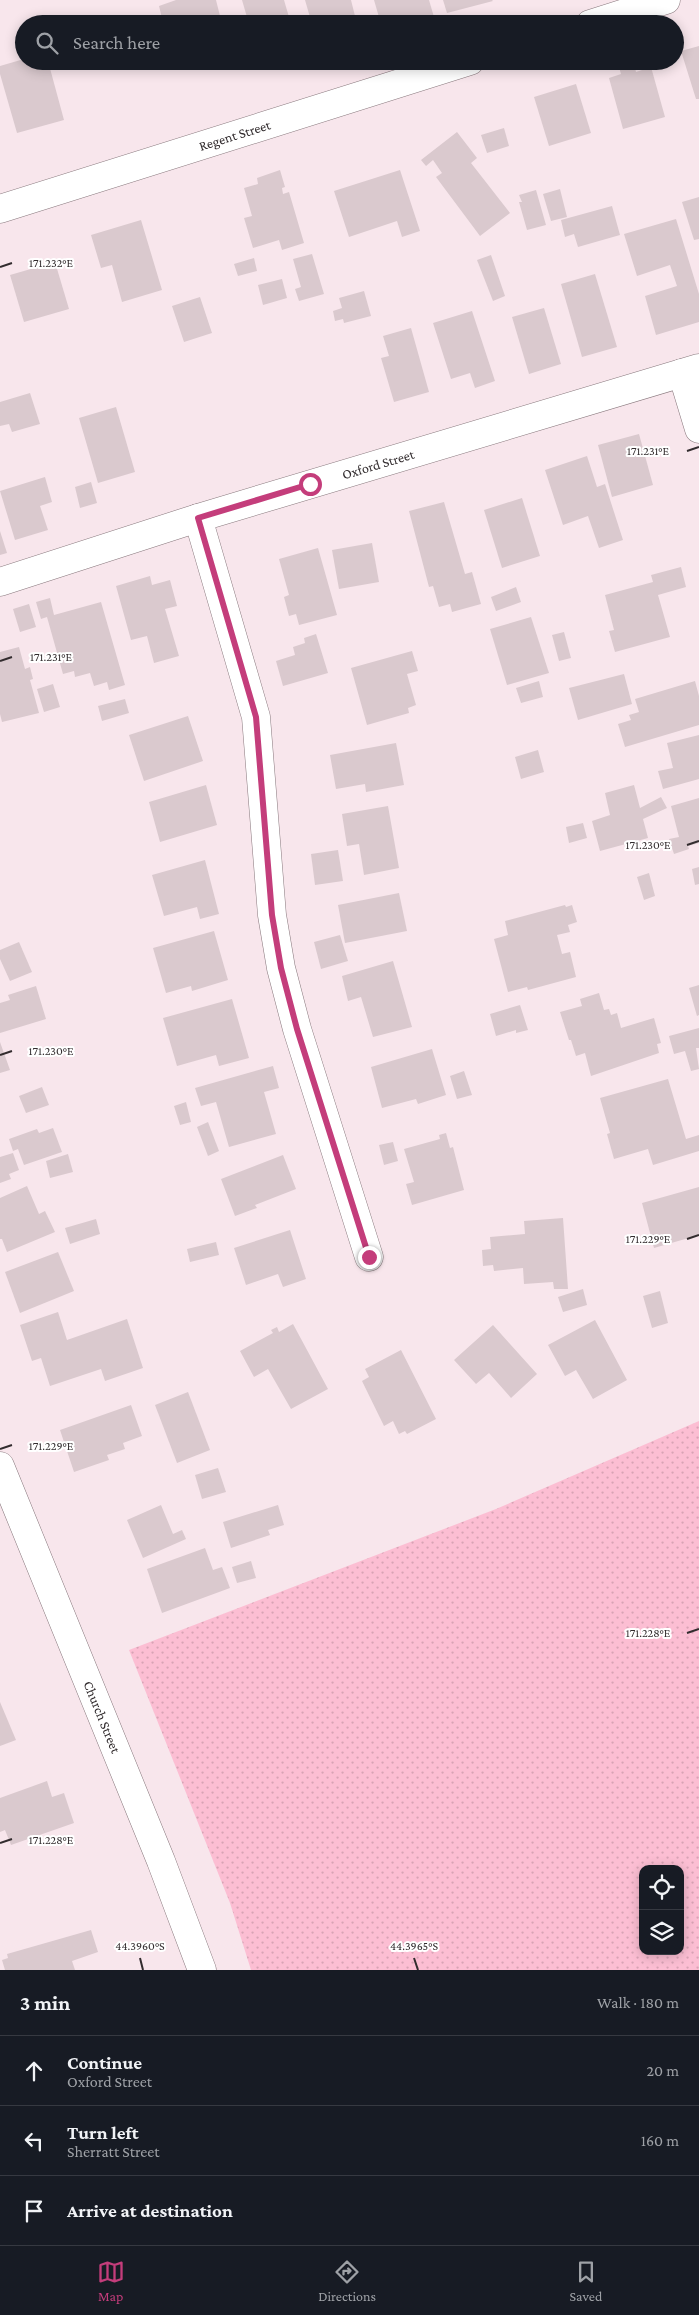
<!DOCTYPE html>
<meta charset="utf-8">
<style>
:root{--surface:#171b24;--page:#20242c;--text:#f1f3f6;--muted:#9ea1a6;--line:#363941;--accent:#c43d7b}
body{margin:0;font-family:"Crimson Pro",serif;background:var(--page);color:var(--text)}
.controls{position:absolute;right:15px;bottom:15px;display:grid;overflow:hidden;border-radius:10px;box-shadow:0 2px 12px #0003}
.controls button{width:45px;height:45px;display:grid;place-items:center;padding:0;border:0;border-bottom:1px solid var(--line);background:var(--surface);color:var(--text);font:25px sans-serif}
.stop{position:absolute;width:15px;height:15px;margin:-11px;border:4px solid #c43d7b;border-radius:50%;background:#fff}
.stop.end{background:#c43d7b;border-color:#fff;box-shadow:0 1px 5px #0008}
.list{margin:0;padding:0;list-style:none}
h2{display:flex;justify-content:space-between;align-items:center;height:65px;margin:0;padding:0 20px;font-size:21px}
h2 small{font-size:16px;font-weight:400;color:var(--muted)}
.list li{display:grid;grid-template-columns:32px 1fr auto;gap:15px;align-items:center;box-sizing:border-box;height:70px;padding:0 20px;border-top:1px solid var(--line)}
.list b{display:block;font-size:19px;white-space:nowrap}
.list p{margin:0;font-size:16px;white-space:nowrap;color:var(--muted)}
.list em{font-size:16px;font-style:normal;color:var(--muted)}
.icon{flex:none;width:28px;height:28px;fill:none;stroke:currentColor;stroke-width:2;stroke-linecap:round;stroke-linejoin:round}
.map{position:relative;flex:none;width:699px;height:1970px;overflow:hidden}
.search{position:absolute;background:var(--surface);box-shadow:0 2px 12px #0003;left:15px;right:15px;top:15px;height:55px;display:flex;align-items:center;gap:12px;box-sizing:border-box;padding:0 18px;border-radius:28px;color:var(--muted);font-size:19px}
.sheet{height:275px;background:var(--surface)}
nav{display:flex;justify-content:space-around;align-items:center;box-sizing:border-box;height:70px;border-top:1px solid var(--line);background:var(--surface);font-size:14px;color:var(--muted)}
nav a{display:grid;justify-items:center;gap:2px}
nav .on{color:var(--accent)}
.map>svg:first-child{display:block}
.park{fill:url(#park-dots);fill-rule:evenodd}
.building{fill:#dac9ce}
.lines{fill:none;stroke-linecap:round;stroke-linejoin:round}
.street-casing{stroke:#88787d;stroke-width:29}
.secondary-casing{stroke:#88787d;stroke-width:29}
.street{stroke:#fff;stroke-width:28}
.secondary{stroke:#fff;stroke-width:28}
.route{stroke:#c43d7b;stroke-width:6}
.ticks{fill:none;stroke:#322c2e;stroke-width:2}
.labels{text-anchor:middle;stroke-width:4;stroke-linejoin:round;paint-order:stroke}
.street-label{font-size:14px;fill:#322c2e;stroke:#fff}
.ticks-label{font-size:12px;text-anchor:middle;fill:#322c2e;stroke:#fff;stroke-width:4;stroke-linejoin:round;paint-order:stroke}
</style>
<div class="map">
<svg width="699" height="1970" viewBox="0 0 699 1970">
<defs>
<pattern id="park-dots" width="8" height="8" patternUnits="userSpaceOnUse" patternTransform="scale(1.25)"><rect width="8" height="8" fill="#fcbed3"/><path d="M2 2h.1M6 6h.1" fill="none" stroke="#d8a3b5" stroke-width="1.8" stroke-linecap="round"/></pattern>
</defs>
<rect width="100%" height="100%" fill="#f8e6ec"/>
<!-- park -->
<path class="park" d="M699,1421V1970H251L230,1903L129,1650L496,1509ZM643,1869H680V1951H643Z"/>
<!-- building -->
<g class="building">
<path d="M176,0H216L222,24H164V22L167,21L166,17L162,18L159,6Z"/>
<path d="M242,0H284L291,24H249Z"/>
<path d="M305,0H351L357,24H312Z"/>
<path d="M374,0H429L436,24H381Z"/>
<path d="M443,0H492L493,1L447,13Z"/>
<path d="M699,46V99H696L681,51Z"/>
<path d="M24,59V61H48L64,120L17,133L0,74V66Z"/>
<path d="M634,63L636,72L651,67L665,117L623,129L609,78L621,74L619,67Z"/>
<path d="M576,84L591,133L549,146L534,97Z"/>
<path d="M504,128L509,146L487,153L481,135Z"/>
<path d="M457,132L477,158L471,163L510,213L480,236L436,177L442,173L433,160L426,166L421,160Z"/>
<path d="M280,170L285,187L282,188L283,194L289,192L304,243L282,250L279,240L253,248L244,218L252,216L244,188L258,184L257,178Z"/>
<path d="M400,170L420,231L402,237L397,221L349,237L334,191Z"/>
<path d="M560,189L567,217L551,221L543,194Z"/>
<path d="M536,190L546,225L527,230L519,202H522L519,195Z"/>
<path d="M699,197V239L694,240L682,202Z"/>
<path d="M612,206L620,235L578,247L574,234L565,237L561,220Z"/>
<path d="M676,219L699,294V322L656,335L645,296L677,286L670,265L637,276L624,234Z"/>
<path d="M141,220L162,290L122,302L112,265L101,268L91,235Z"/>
<path d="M312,254L324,294L299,301L295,289L301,287L293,259Z"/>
<path d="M491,255L505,296L493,301L477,260Z"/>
<path d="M254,258L257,271L238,276L234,264Z"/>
<path d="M55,262L69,309L24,322L10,275Z"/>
<path d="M595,274L617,347L582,357L561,284Z"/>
<path d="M282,279L287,298L263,305L258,285Z"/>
<path d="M364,291L371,316L344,323L343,319L335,321L333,311L342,308L339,298Z"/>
<path d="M200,297L212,333L184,342L172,306Z"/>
<path d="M544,308L561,364L529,374L512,317Z"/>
<path d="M472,311L495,381L475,388L470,373L451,379L433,323Z"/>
<path d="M411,328L429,392L394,402L381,358L389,356L383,336Z"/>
<path d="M30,393L40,424L12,432L9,424L0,426V402Z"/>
<path d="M116,407L135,472L98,483L79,418Z"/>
<path d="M639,434L653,485L612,497L598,445Z"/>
<path d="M587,456L597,487L605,484L623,540L599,548L588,516L563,525L545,470Z"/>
<path d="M45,477L52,502L40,506L48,530L15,540L0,491Z"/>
<path d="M91,482L97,503L80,508L75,487Z"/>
<path d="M522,498L540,556L502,568L484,510Z"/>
<path d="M444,502L465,574L472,572L481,604L452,612L450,604L439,607L433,586L429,587L409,511Z"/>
<path d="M0,531L7,553L0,555Z"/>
<path d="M372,543L379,582L339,589L332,550Z"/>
<path d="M318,548L337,615L299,625L296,614L289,616L284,597L289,595L279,559Z"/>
<path d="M681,567L686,587L658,595L670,637L615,652L609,631L614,630L605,595L653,582L651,575Z"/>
<path d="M150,576L152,585L170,580L177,606L165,609L179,656L154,663L147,636L131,640L116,586Z"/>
<path d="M516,587L521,602L496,611L491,597Z"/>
<path d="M50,598L54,615L101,602L125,685L109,690L107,682L94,686L90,673L75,677L74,671L63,674L47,617L41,619L36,602Z"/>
<path d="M29,604L36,627L20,632L13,609Z"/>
<path d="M531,617L549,673L507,685L490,629Z"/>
<path d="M564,632L571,658L559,661L552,635Z"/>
<path d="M316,634L328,673L283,686L276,661L295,655L293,647L305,643L304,638Z"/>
<path d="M19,647L25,669L30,667L33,679L30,680L39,713L2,722L0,714V652Z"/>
<path d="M412,651L418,671L407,674L416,705L408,708L409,713L367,725L351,668Z"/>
<path d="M624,674L632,704L578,720L569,688Z"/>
<path d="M539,681L543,697L521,703L516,688Z"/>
<path d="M695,681L699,696V725L625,747L618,724L631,720L629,715L639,712L635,699Z"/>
<path d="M53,684L60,707L44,712L37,689Z"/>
<path d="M125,699L129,713L102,721L98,706Z"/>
<path d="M188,716L203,761L144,781L129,735Z"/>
<path d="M699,735V779L663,789L658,771L673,768L667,743Z"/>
<path d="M396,743L404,785L366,792L365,784L336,789L330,755Z"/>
<path d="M538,750L544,772L521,779L515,757Z"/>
<path d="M206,785L217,825L160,842L149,802Z"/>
<path d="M634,785L640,808L661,797L667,808L643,819L648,838L600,851L592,821L610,815L605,793Z"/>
<path d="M699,798V843L688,846L689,849L674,854L669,839L679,837L671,806Z"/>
<path d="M388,806L399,868L364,875L359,844L347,846L342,814Z"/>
<path d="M583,823L587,838L569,843L566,827Z"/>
<path d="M338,850L343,881L315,885L311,854Z"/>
<path d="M205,860L219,914L200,919L197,907L164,916L152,875Z"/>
<path d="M699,867V884L695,885L692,869Z"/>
<path d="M649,873L655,896L644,900L637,877Z"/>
<path d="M399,893L407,931L345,943L338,905Z"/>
<path d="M565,905L566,907L572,905L577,922L568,925L570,932L557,935L562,954L570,952L576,977L528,990L527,987L508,992L494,939L508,935L505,921Z"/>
<path d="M214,931L228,980L192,991L191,986L166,993L153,948Z"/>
<path d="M340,935L348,961L321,969L314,942Z"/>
<path d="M19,942L32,972L10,981L0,959V950Z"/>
<path d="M393,961L412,1027L373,1037L361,997L348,1001L342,976Z"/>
<path d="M699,985V1015L697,1016L689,988Z"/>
<path d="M36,986L46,1019L0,1033V1003L10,1000L8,995Z"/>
<path d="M599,993L604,1010L609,1009L611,1015L617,1013L621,1028L654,1018L661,1043L657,1044L659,1053L591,1076L585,1053L576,1056L571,1040H569L560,1012L582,1006L580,999Z"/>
<path d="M232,999L249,1058L219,1066L216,1055L177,1066L163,1018Z"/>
<path d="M520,1005L528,1030L516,1033V1030L496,1036L490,1014Z"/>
<path d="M699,1028V1048H696L699,1069L691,1071L685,1051L674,1054L669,1036Z"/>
<path d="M0,1042L10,1070L0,1073Z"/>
<path d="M432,1049L446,1095L418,1104L416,1099L382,1108L371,1067Z"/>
<path d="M273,1066L279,1088L264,1092L276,1134L229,1147L216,1102L201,1106L195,1088Z"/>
<path d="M464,1071L472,1095L457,1099L450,1076Z"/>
<path d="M668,1079L686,1139L699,1135V1151L653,1165L648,1149L614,1159L607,1134L610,1133L600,1098Z"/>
<path d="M42,1087L49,1105L26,1113L19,1096Z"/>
<path d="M186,1102L191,1122L180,1125L174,1106Z"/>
<path d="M208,1122L219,1151L208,1156L197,1127Z"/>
<path d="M53,1128L62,1152L24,1165L18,1149L13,1151L9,1139L37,1129L39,1133Z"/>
<path d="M446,1133L450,1148L453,1147L464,1190L412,1205L406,1184L414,1182L404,1149L440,1139L439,1135Z"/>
<path d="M393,1142L398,1161L384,1165L379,1145Z"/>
<path d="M13,1153L19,1170L9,1174L11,1179L0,1183V1157Z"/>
<path d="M68,1154L73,1172L50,1178L46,1161Z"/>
<path d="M283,1155L296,1189L255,1205L257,1208L235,1216L221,1179Z"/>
<path d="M27,1186L39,1214L45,1211L55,1232L7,1252L2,1239H0V1198Z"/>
<path d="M699,1187V1235L654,1248L642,1203Z"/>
<path d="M563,1218L568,1289H554L553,1282L524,1284L523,1268L494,1271L493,1265L483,1266L482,1250L491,1249L490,1237L525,1234L524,1221Z"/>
<path d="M96,1219L100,1234L70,1244L65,1228Z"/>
<path d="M290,1230L306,1279L283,1287L278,1274L246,1285L234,1248Z"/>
<path d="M216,1242L219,1255L190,1262L187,1249Z"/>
<path d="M58,1252L74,1291L20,1313L5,1272Z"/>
<path d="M583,1289L587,1305L563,1312L558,1297Z"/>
<path d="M660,1291L668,1323L652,1328L643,1296Z"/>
<path d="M58,1312L67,1340L127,1319L143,1368L105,1381L101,1369L50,1386L41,1358L32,1361L20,1325Z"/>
<path d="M595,1320L627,1380L593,1399L576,1370L565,1376L548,1345Z"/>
<path d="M293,1324L328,1389L291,1409L268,1369L254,1377L240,1351L273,1333L271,1330L277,1327L279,1332Z"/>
<path d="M493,1325L537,1374L511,1398L489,1373L476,1384L454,1360Z"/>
<path d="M401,1350L436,1419L407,1434L405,1431L399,1434L393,1421L384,1426L362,1381L369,1377L365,1369Z"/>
<path d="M188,1392L210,1450L177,1463L155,1405Z"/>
<path d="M131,1405L142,1436L123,1443L125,1449L107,1455L109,1460L74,1472L60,1430Z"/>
<path d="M218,1468L226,1492L202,1499L195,1475Z"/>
<path d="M161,1505L173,1534L182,1530L186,1539L143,1558L127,1520Z"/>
<path d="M278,1505L284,1525L268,1530L270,1535L231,1548L223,1522Z"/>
<path d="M205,1548L213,1570L222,1567L230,1588L162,1613L147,1569Z"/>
<path d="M251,1561L256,1578L237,1583L232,1567Z"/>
<path d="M0,1702L16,1740L0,1746Z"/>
<path d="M47,1781L52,1797L64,1793L74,1823L11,1845L5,1830L0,1832V1798Z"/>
<path d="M91,1930L98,1952L72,1961L75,1970H5L2,1960L8,1958L7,1954Z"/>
</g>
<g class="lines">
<defs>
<g id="street">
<path d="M590,24L666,0"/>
<path id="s1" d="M0,209L470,61"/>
<path d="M682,373L699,429"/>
<path d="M198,518L256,717L272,915L281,968L297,1029L369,1257"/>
<path id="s2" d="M0,582L198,518L699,368"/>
</g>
<g id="secondary">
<path id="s3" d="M0,1466L161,1861L202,1970"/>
</g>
</defs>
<!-- street casing -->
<use href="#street" class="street-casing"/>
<!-- secondary casing -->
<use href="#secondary" class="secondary-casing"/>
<!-- street -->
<use href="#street" class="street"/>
<!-- secondary -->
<use href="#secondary" class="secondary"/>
</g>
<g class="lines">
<!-- route -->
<path class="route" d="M310,484L198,518L256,717L272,915L281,968L297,1029L369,1257"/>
</g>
<!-- ticks -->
<path class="ticks" d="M0,267L12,263M687,451L699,447M0,661L12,657M687,845L699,841M0,1055L12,1051M687,1239L699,1235M0,1449L12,1445M687,1633L699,1629M0,1843L12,1839M140,1958L143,1970M414,1958L418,1970"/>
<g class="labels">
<!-- street labels -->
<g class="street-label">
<text dy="5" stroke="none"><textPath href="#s1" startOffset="246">Regent Street</textPath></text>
<text dy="5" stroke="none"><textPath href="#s2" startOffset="396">Oxford Street</textPath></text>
<text dy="5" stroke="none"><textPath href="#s3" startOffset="271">Church Street</textPath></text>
</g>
</g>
<g class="ticks-label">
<text x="51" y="267">171.232°E</text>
<text x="648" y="455">171.231°E</text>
<text x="51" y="661">171.231°E</text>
<text x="648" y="849">171.230°E</text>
<text x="51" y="1055">171.230°E</text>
<text x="648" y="1243">171.229°E</text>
<text x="51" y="1450">171.229°E</text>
<text x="648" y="1637">171.228°E</text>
<text x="51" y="1844">171.228°E</text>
<text x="140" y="1950">44.3960°S</text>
<text x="414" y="1950">44.3965°S</text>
</g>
</svg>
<div class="controls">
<button><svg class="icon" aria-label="locate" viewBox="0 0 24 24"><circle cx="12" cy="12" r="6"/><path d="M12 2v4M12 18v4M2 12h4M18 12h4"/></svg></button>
<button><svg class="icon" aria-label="layers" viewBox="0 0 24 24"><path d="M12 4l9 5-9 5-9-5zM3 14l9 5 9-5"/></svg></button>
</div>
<div class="stop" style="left:310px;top:484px"></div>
<div class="stop end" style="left:369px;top:1257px"></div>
<div class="search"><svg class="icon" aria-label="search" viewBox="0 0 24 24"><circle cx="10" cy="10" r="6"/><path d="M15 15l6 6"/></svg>Search here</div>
</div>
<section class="sheet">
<h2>3 min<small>Walk · 180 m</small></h2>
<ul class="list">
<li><svg class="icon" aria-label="ahead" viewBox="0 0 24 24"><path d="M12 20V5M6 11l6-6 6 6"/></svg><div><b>Continue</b><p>Oxford Street</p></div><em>20 m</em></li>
<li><svg class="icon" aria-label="left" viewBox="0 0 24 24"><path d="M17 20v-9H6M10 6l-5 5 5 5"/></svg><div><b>Turn left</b><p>Sherratt Street</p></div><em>160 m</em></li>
<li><svg class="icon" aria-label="arrive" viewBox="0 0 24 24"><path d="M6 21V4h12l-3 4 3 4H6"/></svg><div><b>Arrive at destination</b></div></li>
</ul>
</section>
<nav>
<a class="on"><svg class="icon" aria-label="map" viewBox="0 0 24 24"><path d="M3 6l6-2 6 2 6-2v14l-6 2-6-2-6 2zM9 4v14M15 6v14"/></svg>Map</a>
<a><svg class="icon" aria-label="directions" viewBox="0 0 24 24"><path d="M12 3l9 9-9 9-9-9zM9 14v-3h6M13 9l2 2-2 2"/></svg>Directions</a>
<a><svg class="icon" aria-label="saved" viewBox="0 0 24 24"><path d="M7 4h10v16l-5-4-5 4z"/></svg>Saved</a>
</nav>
